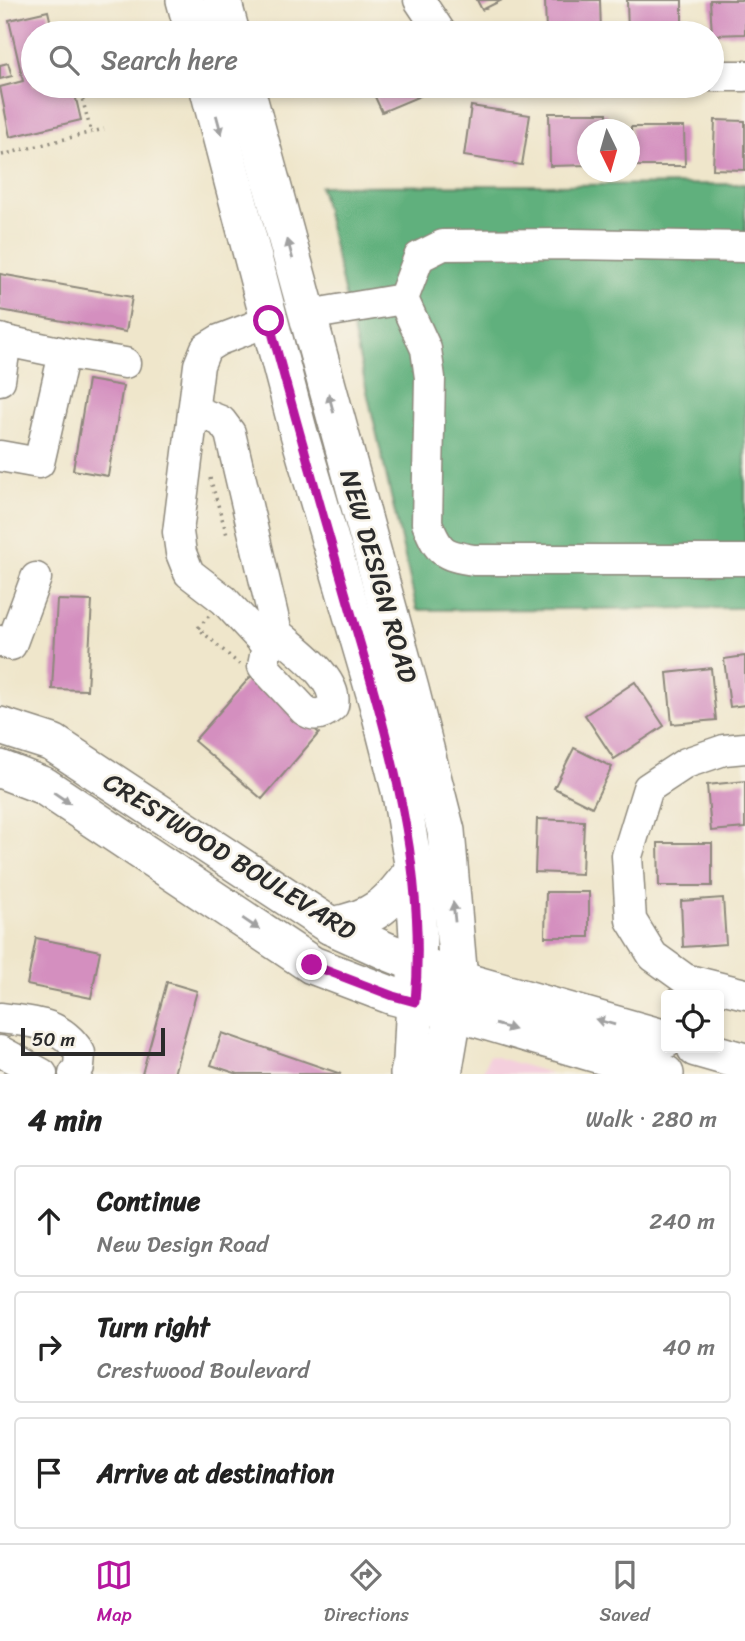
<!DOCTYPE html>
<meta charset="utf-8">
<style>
:root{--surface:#fff;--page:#f2f2f2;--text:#222;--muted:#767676;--line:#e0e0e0;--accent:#b5179e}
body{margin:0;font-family:Sriracha,sans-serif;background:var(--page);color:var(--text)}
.controls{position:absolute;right:21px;bottom:21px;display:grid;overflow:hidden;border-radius:7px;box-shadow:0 4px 10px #0003}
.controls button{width:63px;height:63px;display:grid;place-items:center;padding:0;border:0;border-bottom:2px solid var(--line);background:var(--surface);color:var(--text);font:35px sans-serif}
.compass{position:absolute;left:577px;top:119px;width:63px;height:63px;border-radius:50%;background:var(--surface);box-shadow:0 4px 10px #0003;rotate:175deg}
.scale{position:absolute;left:21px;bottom:18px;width:144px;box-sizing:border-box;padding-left:7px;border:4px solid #2b2b2b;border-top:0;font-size:19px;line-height:24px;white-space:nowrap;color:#2b2b2b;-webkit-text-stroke:5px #f7f3e8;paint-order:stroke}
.stop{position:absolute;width:21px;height:21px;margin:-16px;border:5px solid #b5179e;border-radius:50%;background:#fff}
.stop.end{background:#b5179e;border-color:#fff;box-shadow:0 2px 7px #0008}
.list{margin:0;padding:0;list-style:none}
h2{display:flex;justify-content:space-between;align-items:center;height:91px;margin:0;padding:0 28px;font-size:30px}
h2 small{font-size:23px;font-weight:400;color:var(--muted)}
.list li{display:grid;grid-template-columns:46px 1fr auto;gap:21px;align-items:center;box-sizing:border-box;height:112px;margin:0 14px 14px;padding:0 14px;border:2px solid var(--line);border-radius:7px}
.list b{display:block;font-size:26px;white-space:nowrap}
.list p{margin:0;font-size:23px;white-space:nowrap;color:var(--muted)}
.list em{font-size:23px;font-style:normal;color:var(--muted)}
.icon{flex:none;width:38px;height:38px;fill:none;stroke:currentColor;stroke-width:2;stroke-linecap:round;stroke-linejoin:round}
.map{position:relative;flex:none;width:745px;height:1074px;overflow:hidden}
.search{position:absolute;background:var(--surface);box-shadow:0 4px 10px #0003;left:21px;right:21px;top:21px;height:77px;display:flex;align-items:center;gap:18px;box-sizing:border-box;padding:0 24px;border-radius:38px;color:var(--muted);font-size:26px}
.sheet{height:469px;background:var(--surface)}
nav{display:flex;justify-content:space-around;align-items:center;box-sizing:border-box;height:98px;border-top:2px solid var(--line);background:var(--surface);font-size:19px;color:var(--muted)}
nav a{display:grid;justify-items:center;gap:4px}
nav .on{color:var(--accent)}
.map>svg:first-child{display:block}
.built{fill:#f4cfdd}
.forest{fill:#60b07d;stroke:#466e54;stroke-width:2}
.building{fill:#d48fbf}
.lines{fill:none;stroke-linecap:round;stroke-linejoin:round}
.minor-casing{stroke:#8d887b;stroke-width:33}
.major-casing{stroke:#8d887b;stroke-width:40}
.path{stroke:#8d887b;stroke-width:3.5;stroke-dasharray:2 5;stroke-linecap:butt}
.minor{stroke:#fff;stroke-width:30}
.major{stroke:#fff;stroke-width:37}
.oneway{fill:#a0a0a0}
.route{stroke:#b5179e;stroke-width:9}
.labels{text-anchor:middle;stroke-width:5;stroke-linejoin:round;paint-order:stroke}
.street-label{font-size:26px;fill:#2b2b2b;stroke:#f7f3e8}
</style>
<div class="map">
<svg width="745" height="1074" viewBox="0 0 745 1074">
<rect width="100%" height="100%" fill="#f7f3e8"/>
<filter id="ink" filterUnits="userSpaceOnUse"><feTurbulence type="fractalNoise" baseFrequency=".0143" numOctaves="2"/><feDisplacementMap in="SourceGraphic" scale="14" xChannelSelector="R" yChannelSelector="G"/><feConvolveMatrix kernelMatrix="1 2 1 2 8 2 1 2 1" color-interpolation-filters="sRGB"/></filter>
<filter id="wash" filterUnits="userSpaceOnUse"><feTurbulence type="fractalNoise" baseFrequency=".00686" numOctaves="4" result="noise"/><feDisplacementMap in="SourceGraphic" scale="28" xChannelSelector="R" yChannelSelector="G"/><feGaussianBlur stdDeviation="1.57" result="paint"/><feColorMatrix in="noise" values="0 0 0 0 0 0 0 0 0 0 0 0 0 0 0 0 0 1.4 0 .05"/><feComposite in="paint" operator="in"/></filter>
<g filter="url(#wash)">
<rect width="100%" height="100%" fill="#efe6cb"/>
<!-- built -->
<path class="built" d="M489,1055L553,1074H482Z"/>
<!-- forest -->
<path class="forest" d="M745,184V608L417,610L320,186Z"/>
<g id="blocks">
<!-- building -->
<g class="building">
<path d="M477,0H502L482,10Z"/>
<path d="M545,0H600L601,33H546Z"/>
<path d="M627,0H682V33H628Z"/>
<path d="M710,0H745V34L712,35Z"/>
<path d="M48,11L53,33H33V86H73L81,120L10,137L0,87L23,81L9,20Z"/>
<path d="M8,63L12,76L0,79V65Z"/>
<path d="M370,86H415L420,96L382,112Z"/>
<path d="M471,106L530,115L522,165L464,156Z"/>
<path d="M549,113H607V130H588V165L550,166Z"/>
<path d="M715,120L745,121V170L713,169Z"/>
<path d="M631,127H684L685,166H631Z"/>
<path d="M0,274L132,297L126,332L0,310Z"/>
<path d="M88,380L123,386L108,476L73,470Z"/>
<path d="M57,600L92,601L87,690L52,689Z"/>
<path d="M745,656V705L730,707L724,659Z"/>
<path d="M711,668L716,720L672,724L667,673Z"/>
<path d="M252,675L319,733L262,799L194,741Z"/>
<path d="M635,682L664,726L614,759L585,715Z"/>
<path d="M574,748L612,767L592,807L554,788Z"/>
<path d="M745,781V828L711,831L707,785Z"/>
<path d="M537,819L584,821L582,874L535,872Z"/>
<path d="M658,843H712V886H659Z"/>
<path d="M546,892H589V937H545Z"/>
<path d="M723,898L726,944L683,947L681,901Z"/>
<path d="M36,938L100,951L91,998L27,985Z"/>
<path d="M167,982L197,991L174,1074H142Z"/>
<path d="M222,1033L341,1074H238L211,1065Z"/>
</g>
</g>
</g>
<g filter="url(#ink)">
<use href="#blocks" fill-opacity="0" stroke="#8d887b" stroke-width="2"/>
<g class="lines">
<defs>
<g id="minor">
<path d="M419,0L441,33"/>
<path d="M712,76H745"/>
<path d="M403,299L426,349L430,378L427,523C439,553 443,555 474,560H745"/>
<path d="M308,315L403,299L419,257L443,245L571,244L745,247"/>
<path d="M0,339L6,341L0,380"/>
<path d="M6,341L64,353"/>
<path d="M193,410L221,421L230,433L277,633L267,646L224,600L189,573L181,553L178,532L199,365L206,348L219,340L269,321"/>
<path d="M0,456L39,463L64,353L125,363"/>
<path d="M0,641L11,645L36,578"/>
<path d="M267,646L263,666L304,710C315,718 324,714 333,706C339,679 296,650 277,633"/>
<path d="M745,748L724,750L686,763L648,788L627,856L631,920L653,956L685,979L745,994"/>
<path d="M0,1018C33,1022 61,1022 80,1053L79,1067L74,1074"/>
<path d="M0,1051L42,1074"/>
</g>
<g id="major">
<path d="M185,0L194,33"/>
<path d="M222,0L231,33"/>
<path d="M208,86L298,430L378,704L401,794L414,869L418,937L412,1061L409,1074"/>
<path d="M245,86L410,689L446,831L459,980L443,1074"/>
<path d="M0,726L53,743L331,926L391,953L459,980L666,1039"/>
<path d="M0,769L44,786L312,965L393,996L455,1012L665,1074"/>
<path d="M331,926C374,919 390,904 414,869"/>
<path d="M696,1048L745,1062"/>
</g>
</defs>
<!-- minor casing -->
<use href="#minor" class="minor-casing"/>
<!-- major casing -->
<use href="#major" class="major-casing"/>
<!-- path -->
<g class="path">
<path d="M79,86L91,132"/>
<path d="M2,155L104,129"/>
<path d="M210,478L227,535"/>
<path d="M209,616L198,628L240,665"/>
</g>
<!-- minor -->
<use href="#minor" class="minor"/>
<!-- major -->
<use href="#major" class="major"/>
</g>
<!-- one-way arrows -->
<defs><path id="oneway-solid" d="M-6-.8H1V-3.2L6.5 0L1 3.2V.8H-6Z" transform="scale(1.75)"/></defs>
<g class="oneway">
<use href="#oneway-solid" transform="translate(219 125) rotate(75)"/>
<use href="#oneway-solid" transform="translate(290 249) rotate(-105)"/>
<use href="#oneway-solid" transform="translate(331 403) rotate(-105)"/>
<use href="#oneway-solid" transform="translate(62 798) rotate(34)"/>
<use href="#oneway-solid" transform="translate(454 912) rotate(-96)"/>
<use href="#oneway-solid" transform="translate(251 924) rotate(34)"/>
<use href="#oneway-solid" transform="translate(605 1022) rotate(-164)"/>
<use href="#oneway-solid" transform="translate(505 1027) rotate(16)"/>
</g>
</g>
<g class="lines" filter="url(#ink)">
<!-- route -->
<path class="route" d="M269,321C294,415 321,508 348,602C386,732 428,864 415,1002L393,996L312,965"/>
</g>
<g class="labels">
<!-- street labels -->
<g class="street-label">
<text transform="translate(379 576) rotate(74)" y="9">NEW DESIGN ROAD</text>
<text transform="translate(230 856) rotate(32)" y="9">CRESTWOOD BOULEVARD</text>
</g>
</g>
</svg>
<div class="controls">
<button><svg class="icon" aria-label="locate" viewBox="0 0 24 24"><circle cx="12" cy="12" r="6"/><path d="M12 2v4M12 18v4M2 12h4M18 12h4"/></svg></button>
</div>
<svg class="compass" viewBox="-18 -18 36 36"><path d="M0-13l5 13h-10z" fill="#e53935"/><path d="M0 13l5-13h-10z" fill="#767676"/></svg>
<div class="scale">50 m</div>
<div class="stop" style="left:269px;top:321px"></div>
<div class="stop end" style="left:312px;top:965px"></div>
<div class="search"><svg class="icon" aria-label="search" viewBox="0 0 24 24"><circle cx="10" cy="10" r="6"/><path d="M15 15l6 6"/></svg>Search here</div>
</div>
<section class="sheet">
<h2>4 min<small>Walk · 280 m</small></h2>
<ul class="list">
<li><svg class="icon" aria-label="ahead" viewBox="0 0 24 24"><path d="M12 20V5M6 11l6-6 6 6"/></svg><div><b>Continue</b><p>New Design Road</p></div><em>240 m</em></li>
<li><svg class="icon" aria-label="right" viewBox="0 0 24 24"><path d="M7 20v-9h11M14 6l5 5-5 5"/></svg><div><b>Turn right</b><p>Crestwood Boulevard</p></div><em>40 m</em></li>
<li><svg class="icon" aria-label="arrive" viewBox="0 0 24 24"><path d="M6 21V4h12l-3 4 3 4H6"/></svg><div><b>Arrive at destination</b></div></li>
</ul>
</section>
<nav>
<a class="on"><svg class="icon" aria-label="map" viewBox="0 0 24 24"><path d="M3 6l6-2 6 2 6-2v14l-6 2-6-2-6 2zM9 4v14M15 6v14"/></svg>Map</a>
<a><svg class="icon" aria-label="directions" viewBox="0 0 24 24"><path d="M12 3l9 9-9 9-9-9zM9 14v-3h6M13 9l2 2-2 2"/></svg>Directions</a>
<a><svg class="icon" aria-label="saved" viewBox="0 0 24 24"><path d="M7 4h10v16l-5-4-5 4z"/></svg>Saved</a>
</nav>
